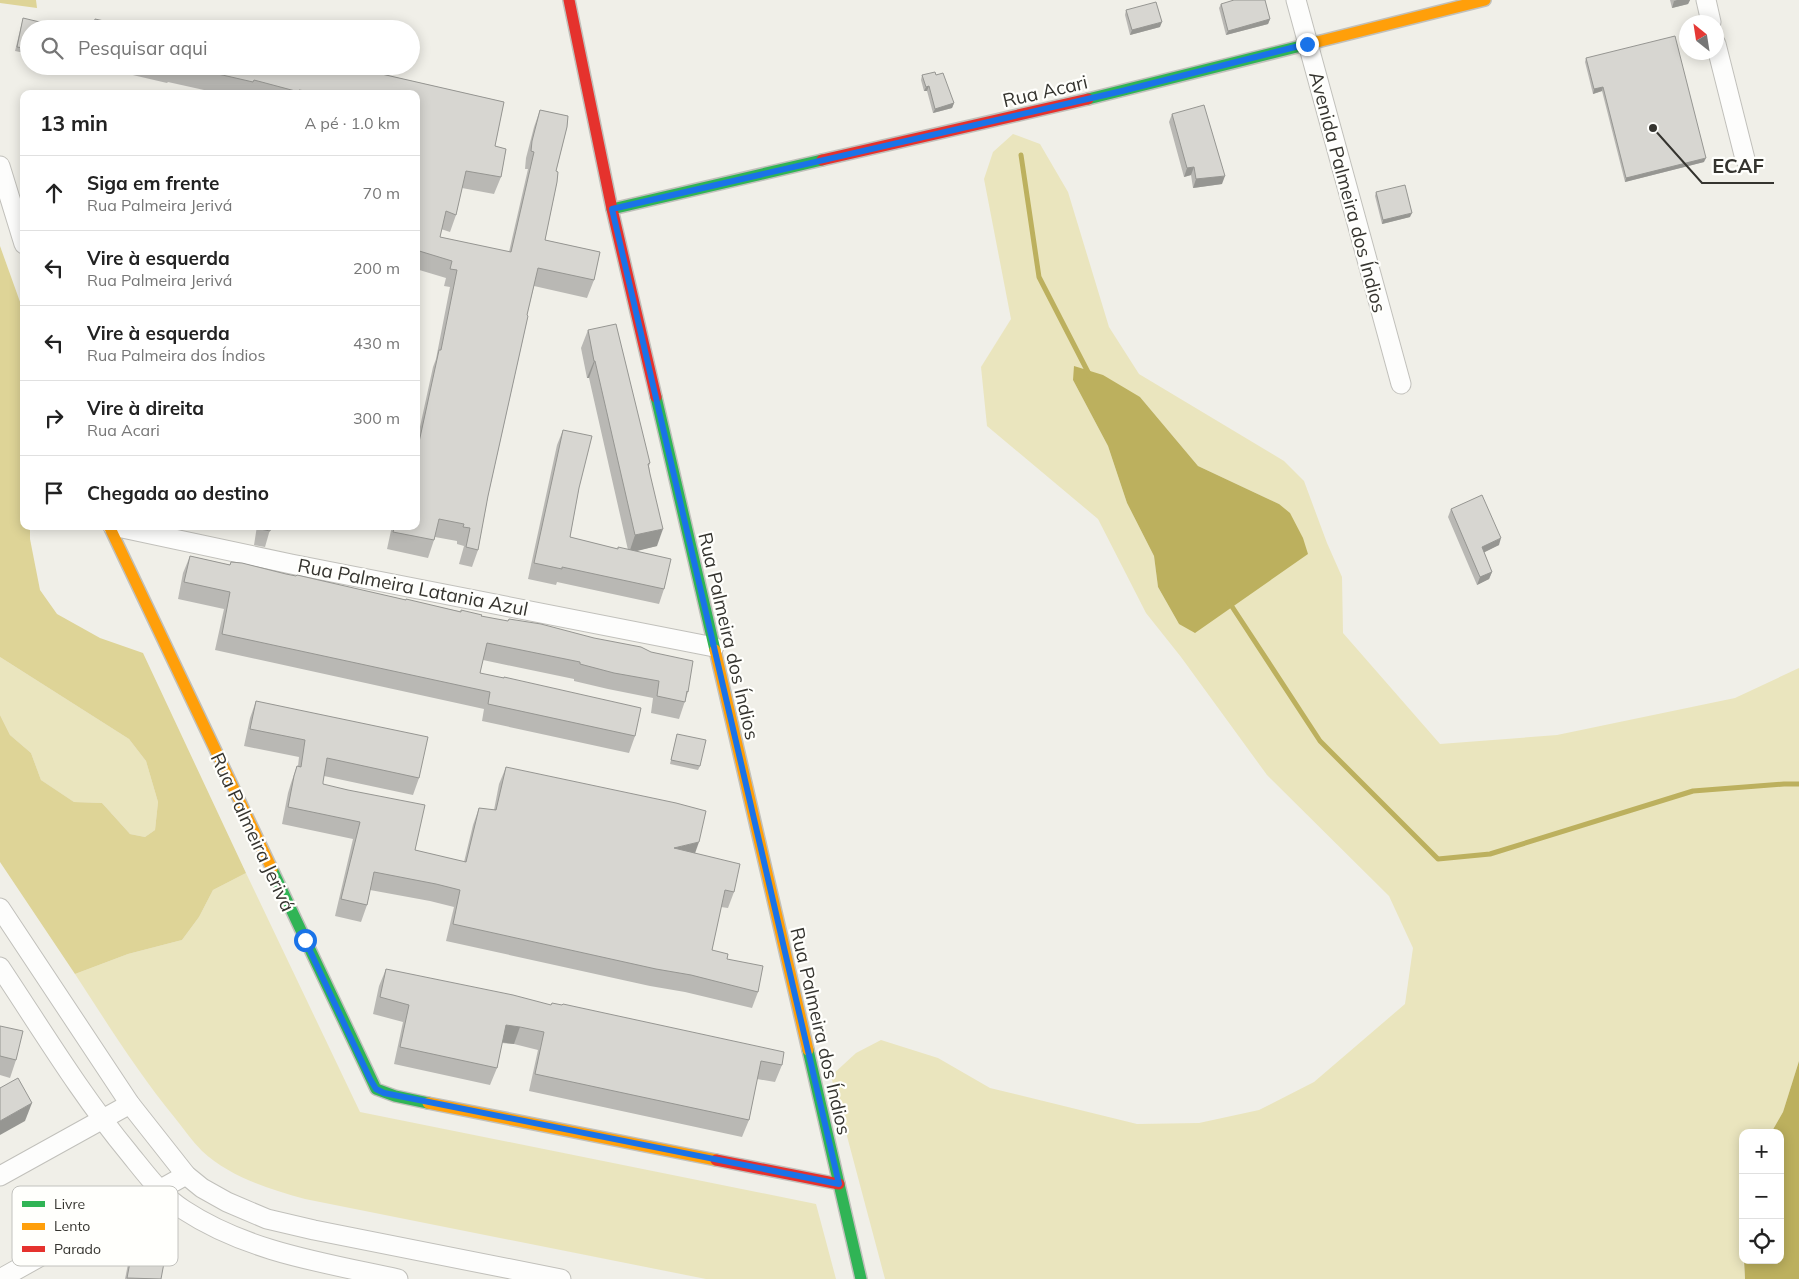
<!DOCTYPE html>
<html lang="pt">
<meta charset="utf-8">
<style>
:root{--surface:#fff;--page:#f6f6f6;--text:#222;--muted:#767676;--line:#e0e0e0}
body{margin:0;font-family:Mulish,sans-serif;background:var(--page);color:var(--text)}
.controls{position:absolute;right:15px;bottom:15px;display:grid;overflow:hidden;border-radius:10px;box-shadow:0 2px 12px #0003}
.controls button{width:45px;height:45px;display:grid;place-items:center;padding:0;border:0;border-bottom:1px solid var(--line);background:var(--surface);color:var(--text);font:25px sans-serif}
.compass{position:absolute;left:1679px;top:15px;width:45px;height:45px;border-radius:50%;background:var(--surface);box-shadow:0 2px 12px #0003;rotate:330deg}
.stop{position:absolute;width:15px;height:15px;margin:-11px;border:4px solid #1a73e8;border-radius:50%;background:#fff}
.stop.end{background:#1a73e8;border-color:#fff;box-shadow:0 1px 5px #0008}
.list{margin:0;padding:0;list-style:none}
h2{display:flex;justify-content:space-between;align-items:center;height:65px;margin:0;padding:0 20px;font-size:21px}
h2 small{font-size:16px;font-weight:400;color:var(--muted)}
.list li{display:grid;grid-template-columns:32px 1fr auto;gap:15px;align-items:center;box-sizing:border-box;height:75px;padding:0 20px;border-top:1px solid var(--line)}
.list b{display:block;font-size:19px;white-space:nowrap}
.list p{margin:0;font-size:16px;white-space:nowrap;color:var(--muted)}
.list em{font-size:16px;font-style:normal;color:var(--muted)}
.icon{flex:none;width:28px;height:28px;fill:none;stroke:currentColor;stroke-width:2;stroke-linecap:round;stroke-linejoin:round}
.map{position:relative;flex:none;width:1799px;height:1279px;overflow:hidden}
.search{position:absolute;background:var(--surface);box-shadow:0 2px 12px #0003;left:20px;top:20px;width:400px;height:55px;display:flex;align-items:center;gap:12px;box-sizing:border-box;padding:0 18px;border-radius:28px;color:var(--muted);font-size:19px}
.panel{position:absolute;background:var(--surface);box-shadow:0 2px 12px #0003;left:20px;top:90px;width:400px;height:440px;border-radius:10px}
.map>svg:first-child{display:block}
.green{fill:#eae5be;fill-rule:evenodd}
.forest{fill:#ded497}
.water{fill:#bcb05e}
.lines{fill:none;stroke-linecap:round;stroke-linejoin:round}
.stream{stroke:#bcb05e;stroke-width:5}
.street-casing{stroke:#c1c0bb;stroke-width:21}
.fast-casing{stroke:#c1c0bb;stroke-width:14}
.slow-casing{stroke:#c1c0bb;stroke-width:14}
.jam-casing{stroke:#c1c0bb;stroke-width:14}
.street{stroke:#fdfdfc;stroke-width:19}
.fast{stroke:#30b455;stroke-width:11}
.slow{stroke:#ff9f0a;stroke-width:11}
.jam{stroke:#e5322d;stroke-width:11}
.wall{fill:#b9b8b4}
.shaded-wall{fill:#969692}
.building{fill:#d7d6d1;stroke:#969692}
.route{stroke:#1a73e8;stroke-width:6}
.labels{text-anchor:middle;stroke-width:4.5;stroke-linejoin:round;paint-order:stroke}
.street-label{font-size:19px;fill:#35342f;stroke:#fffffc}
.key{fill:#fffffc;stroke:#c2c2be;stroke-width:1}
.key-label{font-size:14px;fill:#35342f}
.leader{fill:none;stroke:#35342f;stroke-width:2}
.callout-dot{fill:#35342f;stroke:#fffffc;stroke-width:2}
.callout-label{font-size:20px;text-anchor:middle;font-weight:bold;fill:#35342f;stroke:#fffffc;stroke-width:4.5;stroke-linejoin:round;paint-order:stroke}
</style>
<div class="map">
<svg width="1799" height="1279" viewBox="0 0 1799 1279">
<rect width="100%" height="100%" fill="#f0efe8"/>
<!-- green -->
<g class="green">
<path d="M1013,134L1040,144L1068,192L1109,327L1139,374L1284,461L1304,481L1327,543L1342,577L1343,633L1440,744L1557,735L1735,698L1799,668V1061L1783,1112L1771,1133H1743V1211L1740,1223L1745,1279H885L831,1076L856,1053L881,1040L938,1058L990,1088L1137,1124L1199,1123L1259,1110L1314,1082L1405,1004L1413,948L1389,896L1267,775L1181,657L1146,613L1098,519L987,426L981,367L1011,319L984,179L993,152ZM1073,380L1140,397L1198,466L1279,504L1179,624L1158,587L1154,556L1127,503L1108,446Z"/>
<path d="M0,657L129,739L146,761L158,802L155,830L145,837L130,834L102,803L74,802L41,780L31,753L10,735L0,715Z"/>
<path d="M246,873L360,1112L816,1204L836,1279H706L305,1199C269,1189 230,1177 202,1151C192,1141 184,1129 175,1118C138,1073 107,1023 75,974L128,954L182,940L199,917L213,890Z"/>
</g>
<!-- forest -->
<g class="forest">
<path d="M0,0H36L37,8L0,3Z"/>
<path d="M0,246L24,313V526H30V539L40,590L57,614L100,638L143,653L246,873L213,890L199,917L182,940L128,954L75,974L0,862V715L10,735L31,753L41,780L74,802L102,803L130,834L145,837L155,830L158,802L146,761L129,739L0,657Z"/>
</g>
<!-- water -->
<g class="water">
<path d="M1074,366L1103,375L1140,397L1198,466L1279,504L1290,513L1303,538L1308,554L1195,633L1179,624L1158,587L1154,556L1127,503L1108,446L1073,380Z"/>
<path d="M1799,1061V1279H1745L1744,1260H1780V1133H1771L1783,1112Z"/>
</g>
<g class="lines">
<!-- stream -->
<g class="stream">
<path d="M1021,155L1039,277L1090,376"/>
<path d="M1229,602L1320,741L1438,859L1490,854L1693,791L1784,784H1799"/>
</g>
<defs>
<g id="street">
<path d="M1296,0L1401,384"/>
<path d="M1706,0L1711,22"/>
<path d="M1716,44L1745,159"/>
<path d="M0,166L24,244"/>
<path d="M113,526L291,564L714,647"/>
<path d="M0,908L130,1104L186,1175L202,1188L227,1202L267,1219L314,1230L561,1279"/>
<path d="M0,967C42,1030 81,1095 129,1153C146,1174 161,1195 184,1210C248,1252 325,1263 398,1279"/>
<path d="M0,1176L130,1104"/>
<path d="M0,1279L186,1175"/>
</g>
<g id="fast">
<path d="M1088,99L1317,42"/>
<path d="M612,209L822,160"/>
<path d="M656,397L715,650"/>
<path d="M272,869L376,1089L395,1096L428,1103"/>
<path d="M808,1050L861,1279"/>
</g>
<g id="slow">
<path d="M1317,42L1485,0"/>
<path d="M109,526L272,869"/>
<path d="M715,650L808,1050"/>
<path d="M428,1103L716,1160"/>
</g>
<g id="jam">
<path d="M569,0L612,209L656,397"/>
<path d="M822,160L1088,99"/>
<path d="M716,1160L839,1184"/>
</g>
</defs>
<!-- street casing -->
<use href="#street" class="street-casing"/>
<!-- fast casing -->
<use href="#fast" class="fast-casing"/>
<!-- slow casing -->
<use href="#slow" class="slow-casing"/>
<!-- jam casing -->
<use href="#jam" class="jam-casing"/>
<!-- street -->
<use href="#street" class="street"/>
<!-- fast -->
<use href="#fast" class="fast"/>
<!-- slow -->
<use href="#slow" class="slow"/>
<!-- jam -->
<use href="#jam" class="jam"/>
</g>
<!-- wall -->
<g class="wall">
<path d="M1670,0H1690L1688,4L1672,8Z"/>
<path d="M1221,4L1270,19L1268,24L1226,35L1219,8Z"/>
<path d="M1126,10L1160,27L1130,35L1125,15Z"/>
<path d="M23,18L29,29V54L15,51Z"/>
<path d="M1586,58L1704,162L1625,182L1602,91L1593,94L1585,62Z"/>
<path d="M94,66H326L353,72L354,70L364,72V70L504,102L495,146L506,149L501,177L494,194L462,188L456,215L450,232L441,229L440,237L509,252L528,169H525L526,158L534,127L540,110L568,116L567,127L556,171L558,172L557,182L545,240L600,252L594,280L587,298L534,286L527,315L528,316L488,496L478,550L472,567L459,564L464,546L457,544V541L435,537L428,558L387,549L392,526H416V445L433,367L436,359L450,287L444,286L446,278L416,269V94H222L168,82L167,83Z"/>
<path d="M922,75H936L954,103L952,108L933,113L927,91H924L921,80Z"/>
<path d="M1172,114L1222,184L1193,188L1191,175L1184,177L1169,122Z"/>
<path d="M1376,192L1410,217L1382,224L1375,196Z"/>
<path d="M588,330L650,463L649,466L657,546L635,551L664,589L659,604L557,582L556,585L528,579L557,445L563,430L579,488L570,537L617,549L628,550L589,378H587L581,348Z"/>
<path d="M1451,509L1499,545L1484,552L1492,572L1489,579L1477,585L1448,517Z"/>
<path d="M257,526H271L265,547L254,545Z"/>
<path d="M349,526H357L356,528Z"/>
<path d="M190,556L230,565L286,574L481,616L688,692L679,719L651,713L653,698L608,689L574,681V679L483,660L480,673L635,736L629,753L482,721L484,709L215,650L224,609L178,599L183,573Z"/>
<path d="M256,701L419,778L413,795L324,776L323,782V784L415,850L464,862L473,825L479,808L494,810L499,784L506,767L695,853L734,892L728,908L721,907L712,950L727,959L758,992L752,1008L685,992L650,986L446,941L454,907L430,901L370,890L367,905L361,922L335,916L353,839L282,824L288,793L291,783L297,766H298L299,757L244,746L250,718Z"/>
<path d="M677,734L700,766L698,770L670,764Z"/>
<path d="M386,969L782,1065L775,1082L757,1079L749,1120L742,1137L529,1091L538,1050L514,1044L502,1043L497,1068L490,1085L394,1064L403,1022L373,1014L379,986Z"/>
<path d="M0,1026L16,1060L10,1078L0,1075Z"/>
<path d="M133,1246L161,1279H125L129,1259Z"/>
</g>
<!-- shaded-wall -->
<g class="shaded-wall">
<path d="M1677,0H1690L1688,4L1672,8L1674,1Z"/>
<path d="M1270,19L1268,24L1226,35L1228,31Z"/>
<path d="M1162,22L1160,27L1130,35L1132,30Z"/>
<path d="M929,86L927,91H924L926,87Z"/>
<path d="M1603,87L1602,91L1593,94L1594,89Z"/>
<path d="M299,90L305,91L304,94H298Z"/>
<path d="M954,103L952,108L933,113L935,109Z"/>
<path d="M1706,158L1704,162L1625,182L1626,178Z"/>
<path d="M1194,167L1191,175L1184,177L1187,168Z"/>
<path d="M1225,176L1222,184L1193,188L1196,179Z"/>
<path d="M1412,213L1410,217L1382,224L1383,220Z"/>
<path d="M594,361H595L589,378H587Z"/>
<path d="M663,529L657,546L629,553L635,535Z"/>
<path d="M1501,538L1499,545L1479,555L1482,547Z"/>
<path d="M1492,572L1489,579L1477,585L1480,577Z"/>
<path d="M699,842L693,859L674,848Z"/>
<path d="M506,1025L520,1027L514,1044L500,1042Z"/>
<path d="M32,1103L25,1121L0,1135V1121Z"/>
</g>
<!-- building -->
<g class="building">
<path d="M1234,0H1265L1270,19L1228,31L1221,4Z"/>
<path d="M1156,2L1162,22L1132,30L1126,10Z"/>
<path d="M23,18L48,24L47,29H29V49L17,47Z"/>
<path d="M95,19L140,29H93Z"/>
<path d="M1675,36L1706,158L1626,178L1603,87L1594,89L1586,58Z"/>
<path d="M183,66H326L353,72L354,70L364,72V70L504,102L495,146L506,149L501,177L466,171L456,215L446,211L440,237L511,252L534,152L531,151L532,141L540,110L568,116L567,127L556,171L558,172L557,182L545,240L600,252L594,280L538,268L527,315L528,316L488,496L478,550L466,547L470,528L463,527L464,524L439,519L434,540L393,532L395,526H416V456L439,350H441L457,270L450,269L452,261L416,250V94H314L305,91L299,90V92L254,80L253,82Z"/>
<path d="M935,72L936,75L943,73L954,103L935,109L929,86L926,87L922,75Z"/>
<path d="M1204,105L1225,176L1196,179L1194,167L1187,168L1172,114Z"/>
<path d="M1405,185L1412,213L1383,220L1376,192Z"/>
<path d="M616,324L650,463L648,464L650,474L663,529L635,535L595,361H594L588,330Z"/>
<path d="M563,430L592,436L579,488L570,537L618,549V547L671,559L664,589L562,567V569L534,563Z"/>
<path d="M1482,495L1501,538L1482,547L1492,572L1480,577L1451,509Z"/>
<path d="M260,526H271L270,531L260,529Z"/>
<path d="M190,556L230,565L231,562L242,563L286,574L296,576L297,575L406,600V599L461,612V610L482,615L481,616L508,621L509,619L541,624L594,638L641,647L651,652L693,661L688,692L687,691L685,702L657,696L659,681L614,673L580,664V662L487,643L480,673L504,678V677L641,708L635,736L488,704L490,692L222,634L230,592L184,582Z"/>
<path d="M256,701L428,737L419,778L327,758L323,782V784L348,790L425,805L415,850L466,862L479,808L496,810L506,767L676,803L706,811L699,842L674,848L740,864L734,892L725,890L712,950L728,954L727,959L763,966L758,992L691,975L656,969L453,924L460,890L436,884L374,872L367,905L341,899L360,822L288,807L294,776L297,766L301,767L305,740L250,729Z"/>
<path d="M677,734L706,740L700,766L671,760Z"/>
<path d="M386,969L513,995L551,1005L552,1003L562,1005L563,1004L784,1052L782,1065L761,1061L749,1120L535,1074L544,1032L520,1027L506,1025L497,1068L400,1047L409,1005L380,997Z"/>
<path d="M0,1026L23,1031L16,1060L0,1056Z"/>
<path d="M18,1078L32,1103L0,1121V1088Z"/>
<path d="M133,1246L166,1252L161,1279L127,1278Z"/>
</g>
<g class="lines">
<!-- route -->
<path class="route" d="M305,940L370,1079L376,1089L384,1093L839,1184L612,209L1122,91L1307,44"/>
</g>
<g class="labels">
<!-- street labels -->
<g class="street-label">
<text transform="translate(1045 91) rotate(-13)" y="7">Rua Acari</text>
<text transform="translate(1348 192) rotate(75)" y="7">Avenida Palmeira dos Índios</text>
<text transform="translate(413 587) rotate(11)" y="7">Rua Palmeira Latania Azul</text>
<text transform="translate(729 636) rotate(77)" y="7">Rua Palmeira dos Índios</text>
<text transform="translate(253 832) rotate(65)" y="7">Rua Palmeira Jerivá</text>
<text transform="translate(821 1031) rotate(77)" y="7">Rua Palmeira dos Índios</text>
</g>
</g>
<!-- legend -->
<rect x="12" y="1186" width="166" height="80" rx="8" class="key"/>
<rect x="22" y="1201" width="23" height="6" fill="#30b455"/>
<rect x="22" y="1223" width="23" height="7" fill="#ff9f0a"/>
<rect x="22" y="1246" width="23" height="6" fill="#e5322d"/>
<g class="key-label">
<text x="54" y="1209">Livre</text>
<text x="54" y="1231">Lento</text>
<text x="54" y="1254">Parado</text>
</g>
<!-- callouts -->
<path class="leader" d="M1653 128L1702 183H1774"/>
<circle class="callout-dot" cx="1653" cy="128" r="5"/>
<g class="callout-label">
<text x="1738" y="173">ECAF</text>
</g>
</svg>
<div class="controls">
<button>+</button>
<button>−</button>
<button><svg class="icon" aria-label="locate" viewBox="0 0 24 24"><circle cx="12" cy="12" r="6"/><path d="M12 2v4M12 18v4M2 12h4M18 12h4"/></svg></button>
</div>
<svg class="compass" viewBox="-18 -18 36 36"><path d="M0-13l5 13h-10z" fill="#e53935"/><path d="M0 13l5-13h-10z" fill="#767676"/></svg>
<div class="stop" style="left:305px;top:940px"></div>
<div class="stop end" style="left:1307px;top:44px"></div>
<div class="search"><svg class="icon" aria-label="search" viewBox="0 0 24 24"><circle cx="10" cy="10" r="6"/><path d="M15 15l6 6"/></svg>Pesquisar aqui</div>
<section class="panel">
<h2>13 min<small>A pé · 1.0 km</small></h2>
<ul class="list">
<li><svg class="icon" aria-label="ahead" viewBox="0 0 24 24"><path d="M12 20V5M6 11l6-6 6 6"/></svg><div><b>Siga em frente</b><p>Rua Palmeira Jerivá</p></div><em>70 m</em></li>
<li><svg class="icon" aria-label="left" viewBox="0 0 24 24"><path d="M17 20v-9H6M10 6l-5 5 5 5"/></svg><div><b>Vire à esquerda</b><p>Rua Palmeira Jerivá</p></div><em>200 m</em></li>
<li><svg class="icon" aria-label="left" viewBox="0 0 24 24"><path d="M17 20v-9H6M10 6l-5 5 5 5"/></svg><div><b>Vire à esquerda</b><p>Rua Palmeira dos Índios</p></div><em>430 m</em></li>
<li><svg class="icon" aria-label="right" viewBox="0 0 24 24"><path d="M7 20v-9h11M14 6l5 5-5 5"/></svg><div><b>Vire à direita</b><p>Rua Acari</p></div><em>300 m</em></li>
<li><svg class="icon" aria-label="arrive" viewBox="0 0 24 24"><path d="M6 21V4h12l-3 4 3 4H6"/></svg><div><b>Chegada ao destino</b></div></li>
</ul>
</section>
</div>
